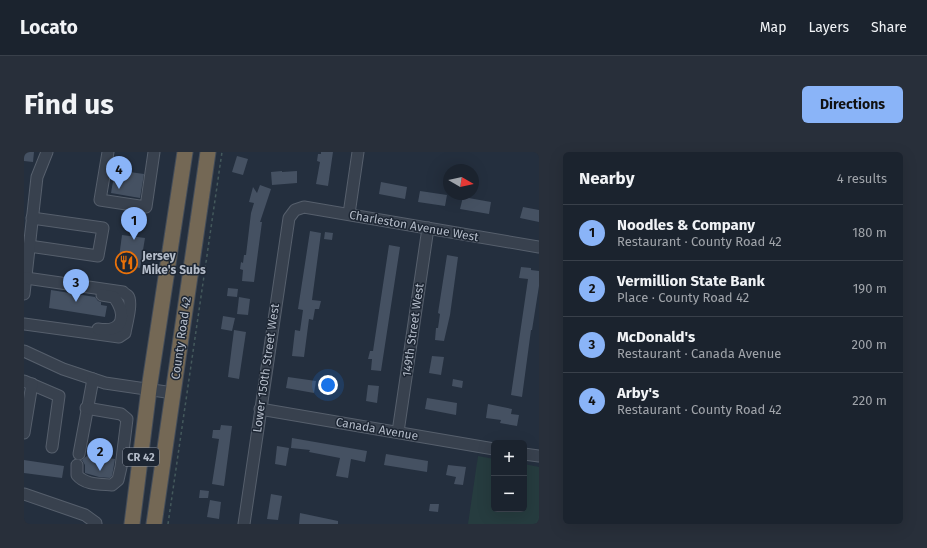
<!DOCTYPE html>
<meta charset="utf-8">
<style>
:root{--surface:#1b232e;--page:#282f3a;--text:#f1f3f6;--muted:#a0a4aa;--line:#39404a;--accent:#8ab4f8}
body{margin:0;font-family:"Fira Sans",sans-serif;background:var(--page);color:var(--text)}
.controls{position:absolute;right:12px;bottom:12px;display:grid;overflow:hidden;border-radius:6px;box-shadow:0 4px 16px #0002}
.controls button{width:36px;height:36px;display:grid;place-items:center;padding:0;border:0;border-bottom:1px solid var(--line);background:var(--surface);color:var(--text);font:20px sans-serif}
.compass{position:absolute;left:419px;top:12px;width:36px;height:36px;border-radius:50%;background:var(--surface);box-shadow:0 4px 16px #0002;rotate:99deg}
.you{position:absolute;left:304px;top:233px;width:14px;height:14px;margin:-10px;border:3px solid #fff;border-radius:50%;background:#1a73e8;box-shadow:0 0 0 6px #1a73e833}
.badge{display:grid;place-items:center;width:26px;height:26px;border-radius:50%;background:var(--accent);color:#111;font-size:13px;font-weight:700}
.pin{position:absolute;translate:-50% -33px;filter:drop-shadow(0 1px 2px #0008)}
.pin::after{content:'';position:absolute;top:21px;width:14px;height:12px;background:inherit;clip-path:polygon(0 0,100% 0,50% 100%)}
.list{margin:0;padding:0;list-style:none}
h2{display:flex;justify-content:space-between;align-items:center;height:52px;margin:0;padding:0 16px;font-size:17px}
h2 small{font-size:13px;font-weight:400;color:var(--muted)}
.list li{display:grid;grid-template-columns:26px 1fr auto;gap:12px;align-items:center;box-sizing:border-box;height:56px;padding:0 16px;border-top:1px solid var(--line)}
.list b{display:block;font-size:15px;white-space:nowrap}
.list p{margin:0;font-size:13px;white-space:nowrap;color:var(--muted)}
.list em{font-size:13px;font-style:normal;color:var(--muted)}
.map{position:relative;flex:none;width:515px;height:372px;overflow:hidden;border-radius:6px}
header{display:flex;align-items:center;gap:24px;box-sizing:border-box;height:56px;padding:0 20px;background:var(--surface);border-bottom:1px solid var(--line)}
header strong{font-size:19px}
nav{display:flex;gap:22px;margin-inline-start:auto;font-size:14px}
.intro{display:flex;align-items:center;justify-content:space-between;box-sizing:border-box;height:96px;padding:0 24px}
h1{margin:0;font-size:28px}
.button{padding:10px 18px;border-radius:6px;background:var(--accent);color:#111;font-size:14px;font-weight:700}
main{display:flex;gap:24px;padding:0 24px}
aside{flex:1;background:var(--surface);border-radius:6px;box-shadow:0 4px 16px #0002}
.map>svg:first-child{display:block}
.green{fill:#263c3f}
.building{fill:#455162}
.lines{fill:none;stroke-linecap:round;stroke-linejoin:round}
.minor-casing{stroke:#565f6c;stroke-width:13}
.highway-casing{stroke:#434c59;stroke-width:17}
.path{stroke:#44595c;stroke-width:1.5;stroke-dasharray:3 3;stroke-linecap:butt}
.minor{stroke:#38414e;stroke-width:11}
.highway{stroke:#746855;stroke-width:15}
.labels{text-anchor:middle;stroke-width:3;stroke-linejoin:round;paint-order:stroke}
.shield{fill:#1d2633;stroke:#878f9c;stroke-width:1}
.shield-label{font-size:11px;font-weight:bold;fill:#b4bcc9}
.street-label{font-size:12px;fill:#b4bcc9;stroke:#1d2633}
.poi-label{font-size:12px;font-weight:bold;fill:#b4bcc9;stroke:#1d2633;text-anchor:start}
</style>
<header>
<strong>Locato</strong>
<nav><a>Map</a><a>Layers</a><a>Share</a></nav>
</header>
<div class="intro"><h1>Find us</h1><a class="button">Directions</a></div>
<main>
<div class="map">
<svg width="515" height="372" viewBox="0 0 515 372">
<rect width="100%" height="100%" fill="#242f3e"/>
<!-- green -->
<path class="green" d="M454,304L470,307V357H500V312L515,315V372H444Z"/>
<!-- building -->
<g class="building">
<path d="M0,0H10L9,10L0,9Z"/>
<path d="M297,0H309L304,34L292,32L296,10L293,9L294,2H297Z"/>
<path d="M213,4L224,7L219,23L208,20Z"/>
<path d="M91,18L120,22L116,46L87,41Z"/>
<path d="M258,19V20L273,19V31L248,33L247,20Z"/>
<path d="M357,30L383,35L381,47L355,42Z"/>
<path d="M236,33L247,37L236,70H238L230,130L218,129L219,118L216,117L217,110L219,111L220,103H222L227,61L230,51L225,50L229,35L233,41Z"/>
<path d="M396,39L423,43L421,54L394,50Z"/>
<path d="M439,45L467,50L465,62L436,57Z"/>
<path d="M499,55L515,58V70L496,66Z"/>
<path d="M286,79L297,81L288,148L297,149L295,157H291L289,168L285,167L280,205L268,204L271,178L276,179L279,158L274,157Z"/>
<path d="M301,80L309,81L308,88L300,87Z"/>
<path d="M98,83L121,86L116,116L94,113Z"/>
<path d="M365,93L376,95L357,219L347,218L348,207H344L346,199H349Z"/>
<path d="M423,103L434,105L426,163L420,189L411,188L412,176H414L416,162L414,161Z"/>
<path d="M497,115L507,116V118L515,119V134L508,178H507L498,245L487,243L504,127L495,126Z"/>
<path d="M204,136L214,137L213,145L203,144Z"/>
<path d="M27,138L71,145L74,149L77,150V153L83,154L81,165L25,156Z"/>
<path d="M215,145L226,147L224,163L213,162Z"/>
<path d="M199,164L211,166L208,179L197,177Z"/>
<path d="M210,178L222,180L215,227L204,225Z"/>
<path d="M408,204L420,205L417,223L405,221Z"/>
<path d="M264,225L292,229L290,241L262,236Z"/>
<path d="M429,227L439,229L438,236L428,234Z"/>
<path d="M344,233L355,234L353,251L342,249Z"/>
<path d="M403,246L433,251L432,263L401,257Z"/>
<path d="M464,252L488,257L487,262L495,263L493,274L476,271L477,268L462,266Z"/>
<path d="M197,273L208,274L200,334L188,332L195,287L188,286L189,278H196Z"/>
<path d="M268,286L343,299L341,310L327,307L324,326L312,324L316,306L285,300L286,298L267,296Z"/>
<path d="M253,294L265,296L262,314L251,312Z"/>
<path d="M362,302L404,309L403,320L360,313Z"/>
<path d="M64,303L91,307L88,324L86,326L75,325L61,321V313L58,308Z"/>
<path d="M0,308L40,314L38,326L0,321Z"/>
<path d="M424,313L442,315L439,333L430,332L432,325L422,323Z"/>
<path d="M176,338L185,339L184,346H175Z"/>
<path d="M247,342L258,344L254,368L243,367Z"/>
<path d="M186,348L197,350L195,367L183,365Z"/>
<path d="M406,352H415L414,360L405,359Z"/>
<path d="M276,361L314,369V372H275Z"/>
</g>
<g class="lines">
<defs>
<g id="minor">
<path d="M84,0L76,48L122,55L130,0"/>
<path d="M325,62L334,0"/>
<path d="M5,94L74,104L79,76L8,66"/>
<path d="M0,142L13,25L23,0"/>
<path d="M0,172L95,185L101,181C102,174 109,150 104,144C103,143 101,142 99,140L2,126"/>
<path d="M74,177C100,181 103,163 90,145L78,143"/>
<path d="M0,199L39,217L81,231L149,241"/>
<path d="M0,229L35,244L28,295"/>
<path d="M236,257L470,297"/>
<path d="M374,280L404,76"/>
<path d="M0,281L8,232"/>
<path d="M55,302L69,227"/>
<path d="M500,302L515,304"/>
<path d="M53,313V323C61,333 76,332 88,333L94,328L97,315L103,267L97,262L62,256"/>
<path d="M0,342L61,363L72,371V372"/>
<path d="M220,372L265,66L271,58L280,55L515,95"/>
</g>
<g id="highway">
<path d="M108,372L125,237L161,0"/>
<path d="M130,372L184,0"/>
</g>
</defs>
<!-- minor casing -->
<use href="#minor" class="minor-casing"/>
<!-- highway casing -->
<use href="#highway" class="highway-casing"/>
<!-- path -->
<path class="path" d="M144,372L198,0"/>
<!-- minor -->
<use href="#minor" class="minor"/>
<!-- highway -->
<use href="#highway" class="highway"/>
</g>
<!-- icons -->
<defs>
<symbol id="restaurant-ring" viewBox="-11 -11 22 22"><circle r="9.5" fill="#1d2633" stroke="#e8710a" stroke-width="1.5"/><path d="M-5-6h1v4h1v-4h1v4h1v-4h1v5L-1.5 .5V6h-2V.5L-5-1ZM5-6V6H3V1.5H1.5Q1.5-4 5-6Z" fill="#e8710a"/></symbol>
</defs>
<g fill-rule="evenodd">
<use href="#restaurant-ring" x="90" y="98" width="25" height="25"/>
</g>
<g class="labels">
<!-- shield labels -->
<rect class="shield" x="99" y="296" width="36" height="18" rx="3"/>
<g class="shield-label">
<text x="117" y="309">CR 42</text>
</g>
<!-- street labels -->
<g class="street-label">
<text transform="translate(390 74) rotate(10)" y="4">Charleston Avenue West</text>
<text transform="translate(389 178) rotate(-82)" y="4">149th Street West</text>
<text transform="translate(157 186) rotate(-82)" y="4">County Road 42</text>
<text transform="translate(242 216) rotate(-82)" y="4">Lower 150th Street West</text>
<text transform="translate(353 277) rotate(10)" y="4">Canada Avenue</text>
</g>
<!-- poi labels -->
<g class="poi-label">
<text x="118" y="108">Jersey<tspan x="118" dy="14">Mike's Subs</tspan></text>
</g>
</g>
</svg>
<div class="controls">
<button>+</button>
<button>−</button>
</div>
<svg class="compass" viewBox="-18 -18 36 36"><path d="M0-13l5 13h-10z" fill="#e53935"/><path d="M0 13l5-13h-10z" fill="#a0a4aa"/></svg>
<div class="you"></div>
<div class="pin badge" style="left:110px;top:88px">1</div>
<div class="pin badge" style="left:76px;top:319px">2</div>
<div class="pin badge" style="left:52px;top:150px">3</div>
<div class="pin badge" style="left:95px;top:37px">4</div>
</div>
<aside>
<h2>Nearby<small>4 results</small></h2>
<ul class="list">
<li><span class="badge">1</span><div><b>Noodles &amp; Company</b><p>Restaurant · County Road 42</p></div><em>180 m</em></li>
<li><span class="badge">2</span><div><b>Vermillion State Bank</b><p>Place · County Road 42</p></div><em>190 m</em></li>
<li><span class="badge">3</span><div><b>McDonald's</b><p>Restaurant · Canada Avenue</p></div><em>200 m</em></li>
<li><span class="badge">4</span><div><b>Arby's</b><p>Restaurant · County Road 42</p></div><em>220 m</em></li>
</ul>
</aside>
</main>
